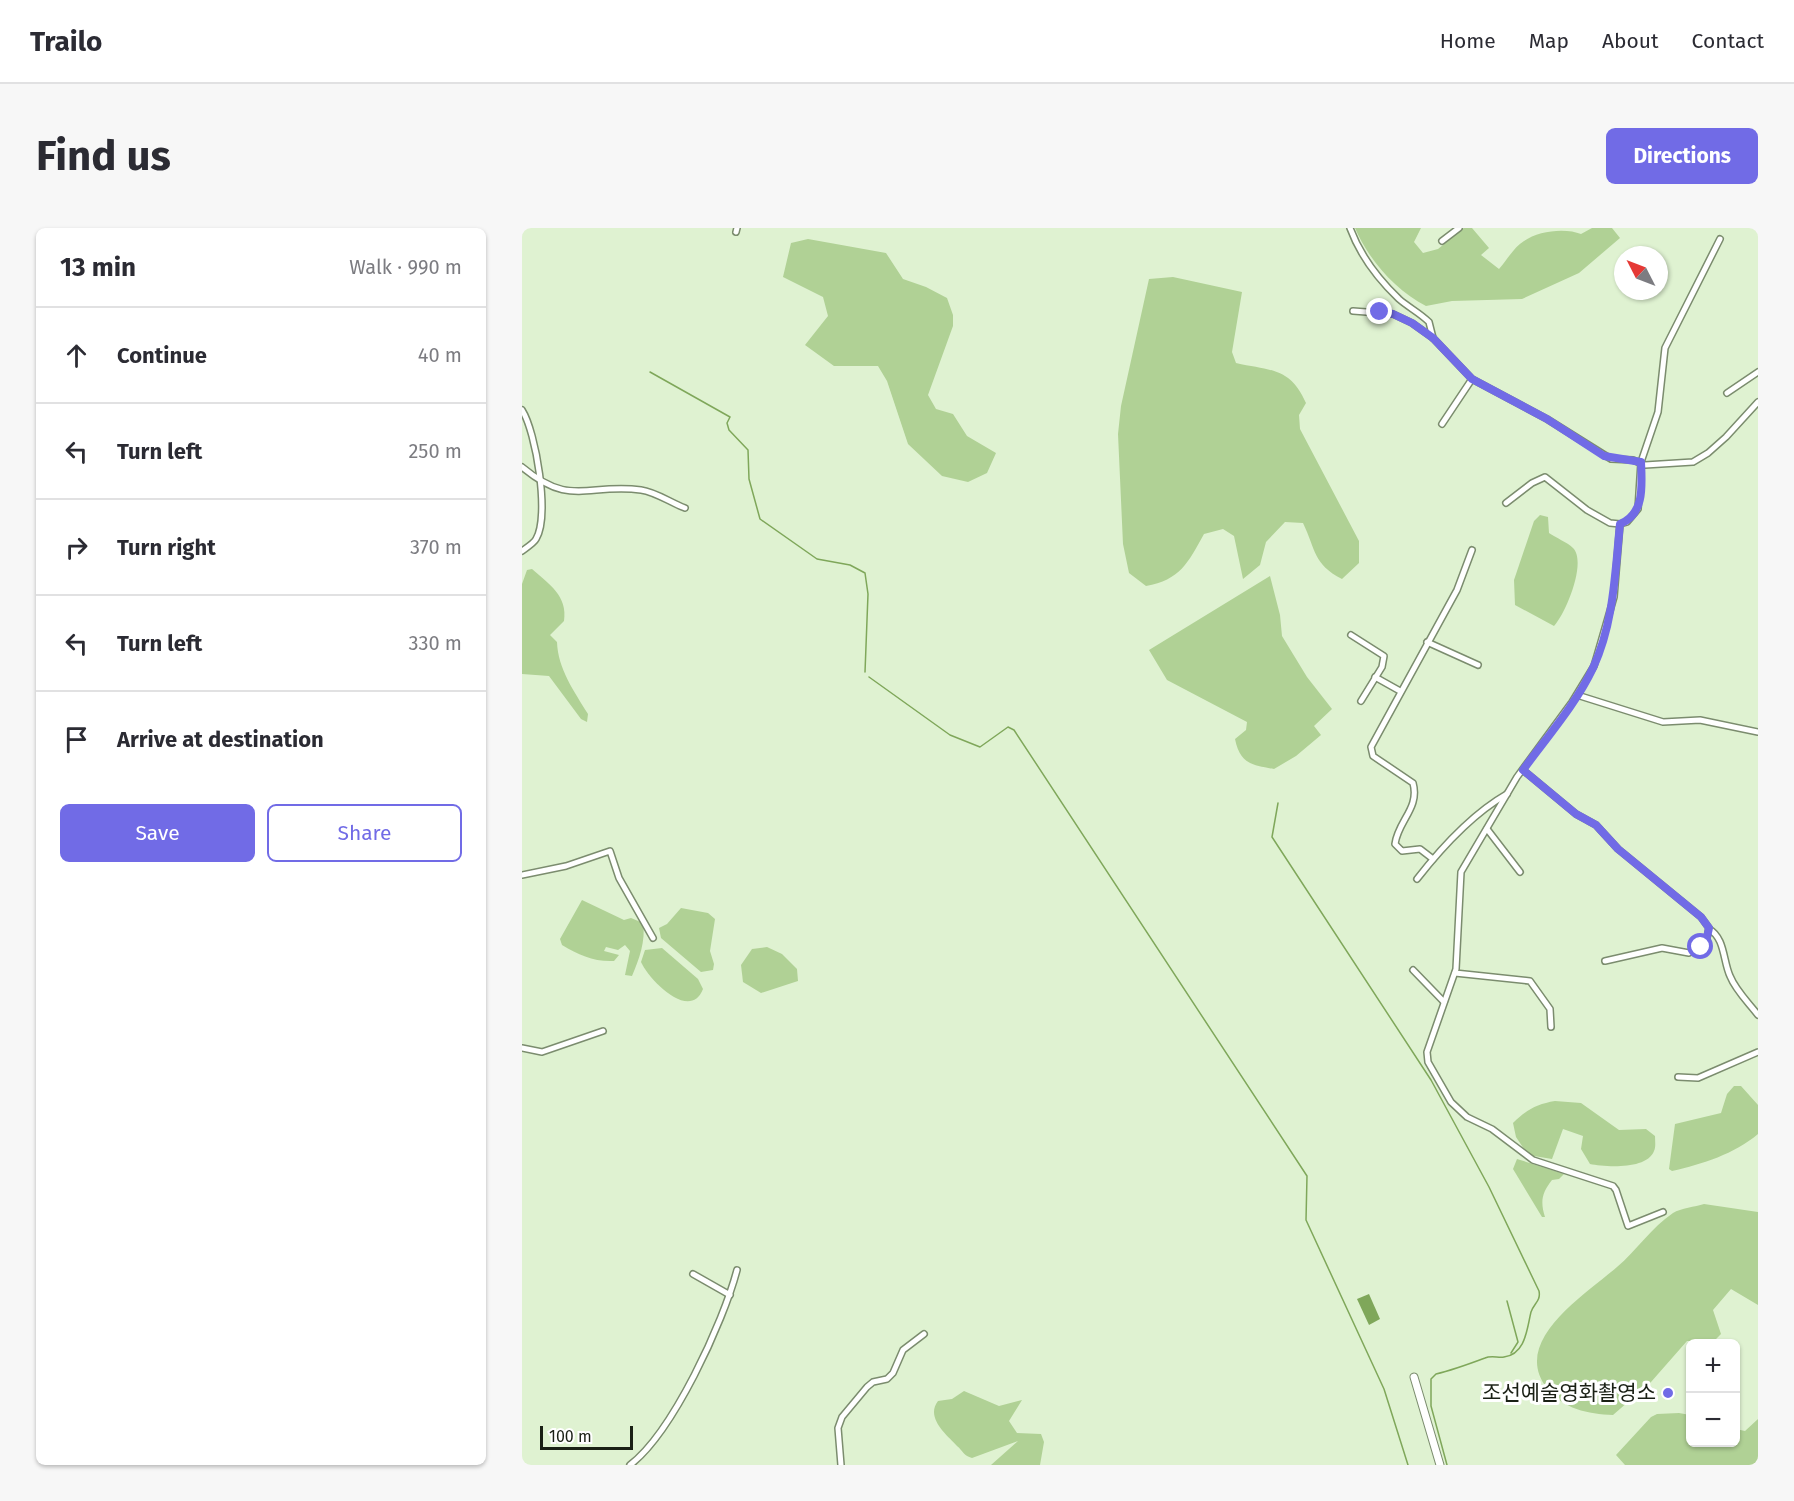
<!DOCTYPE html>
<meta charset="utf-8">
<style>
:root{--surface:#fff;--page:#f7f7f7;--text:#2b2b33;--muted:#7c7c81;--line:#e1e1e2;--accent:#716be6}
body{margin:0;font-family:"Fira Sans","Noto Sans KR",sans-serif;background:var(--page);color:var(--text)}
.controls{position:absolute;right:18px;bottom:18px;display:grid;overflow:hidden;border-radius:9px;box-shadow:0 2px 4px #0004}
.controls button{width:54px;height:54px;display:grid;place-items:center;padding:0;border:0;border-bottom:2px solid var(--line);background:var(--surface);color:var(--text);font:30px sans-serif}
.compass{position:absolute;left:1092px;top:18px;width:54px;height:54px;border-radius:50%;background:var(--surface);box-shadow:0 2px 4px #0004;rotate:312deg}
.scale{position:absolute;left:18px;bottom:15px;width:93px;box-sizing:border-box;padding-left:6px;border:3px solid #1a2015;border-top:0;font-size:16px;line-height:21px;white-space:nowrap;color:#1a2015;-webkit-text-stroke:4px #fff;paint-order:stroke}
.stop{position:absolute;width:18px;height:18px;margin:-14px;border:4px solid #716be6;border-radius:50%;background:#fff}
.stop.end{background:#716be6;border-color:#fff;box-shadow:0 2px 6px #0008}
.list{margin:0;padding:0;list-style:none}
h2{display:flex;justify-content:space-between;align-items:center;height:78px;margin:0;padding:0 24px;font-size:26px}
h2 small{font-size:20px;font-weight:400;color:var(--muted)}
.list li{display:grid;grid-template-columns:39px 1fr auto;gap:18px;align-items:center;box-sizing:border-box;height:96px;padding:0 24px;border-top:2px solid var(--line)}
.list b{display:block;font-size:22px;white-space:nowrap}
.list em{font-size:20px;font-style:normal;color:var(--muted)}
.actions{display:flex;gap:12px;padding:18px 24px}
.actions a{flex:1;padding:14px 0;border:2px solid var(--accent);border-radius:9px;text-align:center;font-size:21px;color:var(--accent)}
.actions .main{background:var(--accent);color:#fff}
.icon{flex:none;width:33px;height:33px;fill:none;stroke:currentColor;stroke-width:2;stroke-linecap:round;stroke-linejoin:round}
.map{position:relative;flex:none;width:1236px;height:1237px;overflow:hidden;border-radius:9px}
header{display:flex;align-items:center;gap:36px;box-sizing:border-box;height:84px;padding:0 30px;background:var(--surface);border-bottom:2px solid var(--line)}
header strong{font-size:28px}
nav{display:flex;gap:33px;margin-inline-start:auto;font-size:21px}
.intro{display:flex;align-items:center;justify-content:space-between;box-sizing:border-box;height:144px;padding:0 36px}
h1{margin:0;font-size:42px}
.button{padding:15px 27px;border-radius:9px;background:var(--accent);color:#fff;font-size:21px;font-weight:700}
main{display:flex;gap:36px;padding:0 36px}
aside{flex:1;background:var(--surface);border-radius:9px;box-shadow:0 2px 4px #0004}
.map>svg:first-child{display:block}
.green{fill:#b0d195}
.water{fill:#7fa75a}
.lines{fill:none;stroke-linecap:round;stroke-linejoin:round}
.stream{stroke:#7fa75a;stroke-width:1.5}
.street-casing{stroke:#7b8c6e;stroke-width:8}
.secondary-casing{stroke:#7b8c6e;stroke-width:9}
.street{stroke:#fff;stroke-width:5}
.secondary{stroke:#fff;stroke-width:7}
.route{stroke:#716be6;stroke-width:8}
.poi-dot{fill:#716be6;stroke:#fff;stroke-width:2}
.labels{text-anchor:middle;stroke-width:6;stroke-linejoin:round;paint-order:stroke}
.poi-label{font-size:21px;fill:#1a2015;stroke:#fff;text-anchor:end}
</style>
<header>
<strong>Trailo</strong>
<nav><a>Home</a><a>Map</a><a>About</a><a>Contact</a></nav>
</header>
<div class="intro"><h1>Find us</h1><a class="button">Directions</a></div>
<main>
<aside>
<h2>13 min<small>Walk · 990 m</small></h2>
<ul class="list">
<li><svg class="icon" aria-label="ahead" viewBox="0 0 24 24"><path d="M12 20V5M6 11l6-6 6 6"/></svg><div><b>Continue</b></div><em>40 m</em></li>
<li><svg class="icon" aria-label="left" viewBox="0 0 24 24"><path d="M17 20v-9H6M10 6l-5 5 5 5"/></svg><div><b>Turn left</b></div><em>250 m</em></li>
<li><svg class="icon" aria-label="right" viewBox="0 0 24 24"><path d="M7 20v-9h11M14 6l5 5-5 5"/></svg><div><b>Turn right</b></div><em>370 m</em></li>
<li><svg class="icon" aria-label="left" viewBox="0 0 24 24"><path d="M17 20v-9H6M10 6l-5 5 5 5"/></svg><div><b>Turn left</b></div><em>330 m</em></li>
<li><svg class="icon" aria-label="arrive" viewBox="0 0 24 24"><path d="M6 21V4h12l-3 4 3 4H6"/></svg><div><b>Arrive at destination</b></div></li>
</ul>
<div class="actions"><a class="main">Save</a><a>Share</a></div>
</aside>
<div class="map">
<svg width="1236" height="1237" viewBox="0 0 1236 1237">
<rect width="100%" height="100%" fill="#dff2d1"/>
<!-- green -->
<g class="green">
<path d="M833,0H899L892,14L901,25L916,21L942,0H950L967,20L959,27L977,41C985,32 992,19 1002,13C1017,2 1045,0 1059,6L1070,0H1090L1098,10L1057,45L1000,71L930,73L904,78C874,63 846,31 833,0Z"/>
<path d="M286,11L364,25L381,51L404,59L425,70L431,87V98L406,167L414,181L431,186L445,208L474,225L465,245L446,254L420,248L386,216L365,153L356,138H312L283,117L306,88L301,69L261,49L269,15Z"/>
<path d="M651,49L720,64L710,124L714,135C749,143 768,139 784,175L777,187L778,201L837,313V335L820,351C791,336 794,322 781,295L763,294L744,314L738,337L721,351L712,308L701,301L682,306C666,335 658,352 624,358L607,345L601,316L596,206L599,178L627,51Z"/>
<path d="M1018,287L1026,289L1027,305C1034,310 1045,314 1051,320C1065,334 1044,385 1032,398L993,377L992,352L1012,293Z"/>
<path d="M10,341C27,356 46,368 42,393L28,407L35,414C36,441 52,463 66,486L65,494L59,491L27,448L0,446V356L5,342Z"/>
<path d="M748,348L758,387L760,408L785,449L810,481L792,498L799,507L774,528L752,541C730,537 718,536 713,511L724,502L725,494L645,452L627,422Z"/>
<path d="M60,672L102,692L109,690L121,695C124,712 117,732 110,748L103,747L108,723L103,717L96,722L84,719L82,723L97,727L92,733C72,734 57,727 40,717L38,711Z"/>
<path d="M159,680L186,685L193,691L188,723L192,736L191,742L179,744L139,710L137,700L145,696Z"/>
<path d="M245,719L260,726L275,741L276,753L239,765L221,754L219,737L230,721Z"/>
<path d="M140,720L176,751L181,761C168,794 127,752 119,734L123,722Z"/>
<path d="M1212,858H1219L1236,877V906C1212,926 1181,936 1150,943L1147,941L1153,896L1199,885L1205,866Z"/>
<path d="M1033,873L1059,875L1097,902L1124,901L1133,908C1133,913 1134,919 1132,923C1125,942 1083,939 1068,936L1059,921L1061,908L1041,901L1030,931L1006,927L994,909L991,895C1004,882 1015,876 1033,873Z"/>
<path d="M995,931L1042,946L1037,951L1030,952C1020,965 1018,973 1023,989H1020L991,941Z"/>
<path d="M1182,976L1236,984V1077L1209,1061L1191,1082L1199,1106L1192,1113H1165L1129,1154L1091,1187C1066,1186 1041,1181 1025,1160C988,1113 1063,1067 1095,1039C1114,1023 1130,999 1151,985C1159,980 1173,979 1182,976Z"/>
<path d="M442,1163L477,1178L500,1172L487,1193L495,1205L519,1206L522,1214L518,1237H469L496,1213L450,1230C442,1228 441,1223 435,1218C425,1207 403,1190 416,1173L430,1171Z"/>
<path d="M1157,1185L1168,1187V1214H1214V1201L1223,1203L1236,1191V1237H1103L1094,1227L1129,1189L1135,1186Z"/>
</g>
<!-- water -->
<path class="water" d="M847,1066L858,1091L847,1097L835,1071Z"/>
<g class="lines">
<!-- stream -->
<g class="stream">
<path d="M128,144L208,189L205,195L207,202L226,222L227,251L238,291L295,331L328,337L343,345L346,366L343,444"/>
<path d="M347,449L428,507L458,519L486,499L492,502L785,948L784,992L862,1161L886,1237"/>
<path d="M756,575L750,609L909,852L967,959L1017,1063C1019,1073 1012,1075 1009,1084C1005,1100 1004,1126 982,1129C976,1130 969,1127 963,1130C947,1136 931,1142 914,1146L909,1151V1178L925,1237"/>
<path d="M985,1073L996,1114L989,1125"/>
</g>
<defs>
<g id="street">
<path d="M828,0C838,27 856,51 877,71C886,79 898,85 907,94L911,110"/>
<path d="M214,4L215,0"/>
<path d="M920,13L937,0"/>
<path d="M831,83L871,86L890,95L911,110L950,151L1025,191L1089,231L1111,232L1123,237L1171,234L1186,225L1204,209L1236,174"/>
<path d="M1205,165L1236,144"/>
<path d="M0,182C14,204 28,288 14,311C12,315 4,320 0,323"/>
<path d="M920,196L950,151"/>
<path d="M0,239C49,280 65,255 119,262C134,264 149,275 163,280"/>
<path d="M984,275L1010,255L1023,249L1065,282L1088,295L1098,296L1105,294L1116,281L1119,234L1136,184L1143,120L1198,11"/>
<path d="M1098,296L1092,369L1072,438L1050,474L995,549L939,644L934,741L905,824L906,834L929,874L945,889L970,901L1011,932L1091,958L1094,962L1106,998L1141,984"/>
<path d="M829,407L862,428L860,439L839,473"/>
<path d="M905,414L956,437"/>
<path d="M853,449L878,463"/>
<path d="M1055,467L1141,494L1178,492L1236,504"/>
<path d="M1001,542L1054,586L1074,597L1096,621L1179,689L1187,700L1184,714L1167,725L1140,720L1083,733"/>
<path d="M965,601L998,644"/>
<path d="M911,631L898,621L880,623L873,616C876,593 898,580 891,555L851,528L849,519L935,362L950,322"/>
<path d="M0,647L44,638L88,623L97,650L131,710"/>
<path d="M895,651C920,619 950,586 985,566"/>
<path d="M1187,701C1203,710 1201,733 1208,748C1214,763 1227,775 1236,787"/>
<path d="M891,742L922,774"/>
<path d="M933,745L1008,753L1028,781L1029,799"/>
<path d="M0,820L20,824L81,803"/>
<path d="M1156,849L1176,850L1236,824"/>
<path d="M171,1046L208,1067"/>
<path d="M108,1237C151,1204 201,1095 215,1042"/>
<path d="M319,1237L316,1200L320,1189L345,1159L351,1154L365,1151L371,1145L381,1122L402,1106"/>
</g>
<path id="secondary" d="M892,1149L918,1237"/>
</defs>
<!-- street casing -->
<use href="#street" class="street-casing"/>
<!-- secondary casing -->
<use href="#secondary" class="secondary-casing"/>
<!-- street -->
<use href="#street" class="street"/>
<!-- secondary -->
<use href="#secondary" class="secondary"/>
</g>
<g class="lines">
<!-- route -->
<path class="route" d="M858,84L871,86L890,95L911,110L950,151L1025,191L1082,228L1119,234C1120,257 1123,286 1098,296C1093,344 1092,395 1071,440C1054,476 1025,509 1001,542L1054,586L1074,597L1096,621L1179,689L1187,700L1184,714L1179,719"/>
</g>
<!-- markers -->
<circle class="poi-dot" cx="1146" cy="1165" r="6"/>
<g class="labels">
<!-- poi labels -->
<g class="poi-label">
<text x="1134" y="1172">조선예술영화촬영소</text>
</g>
</g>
</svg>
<div class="controls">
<button>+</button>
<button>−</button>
</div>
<svg class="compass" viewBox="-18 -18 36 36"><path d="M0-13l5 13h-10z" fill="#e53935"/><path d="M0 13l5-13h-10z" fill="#7c7c81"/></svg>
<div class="scale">100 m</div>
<div class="stop" style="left:1179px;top:719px"></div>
<div class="stop end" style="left:858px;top:84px"></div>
</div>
</main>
